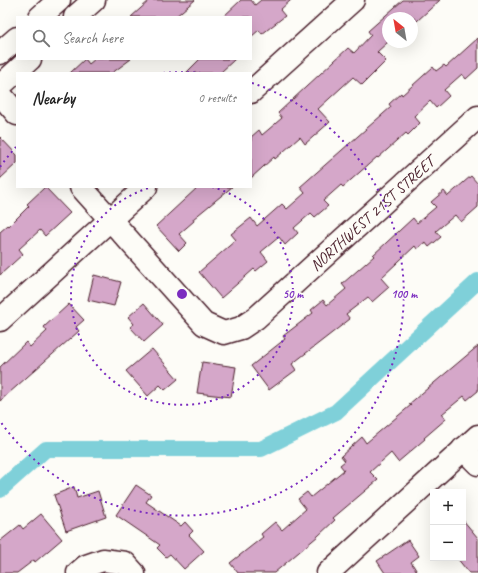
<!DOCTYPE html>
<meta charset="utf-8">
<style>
:root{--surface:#fff;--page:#f2f2f2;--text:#222;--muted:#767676;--line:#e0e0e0}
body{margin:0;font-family:Caveat,sans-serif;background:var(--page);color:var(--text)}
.controls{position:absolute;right:12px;bottom:12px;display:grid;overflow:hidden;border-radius:0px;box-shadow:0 4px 16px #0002}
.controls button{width:36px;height:36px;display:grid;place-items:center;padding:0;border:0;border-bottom:1px solid var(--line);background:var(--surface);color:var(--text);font:20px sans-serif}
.compass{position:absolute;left:382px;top:12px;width:36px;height:36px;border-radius:50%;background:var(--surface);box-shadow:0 4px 16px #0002;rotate:329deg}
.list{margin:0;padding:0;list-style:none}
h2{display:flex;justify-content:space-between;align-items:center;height:52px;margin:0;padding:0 16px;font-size:17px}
h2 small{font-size:13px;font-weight:400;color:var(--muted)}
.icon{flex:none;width:22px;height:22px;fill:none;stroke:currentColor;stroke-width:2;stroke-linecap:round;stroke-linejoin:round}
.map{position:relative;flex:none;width:478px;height:573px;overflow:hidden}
.search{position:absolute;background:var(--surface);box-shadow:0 4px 16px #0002;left:16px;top:16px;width:236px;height:44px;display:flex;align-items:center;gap:10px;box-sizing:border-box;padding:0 14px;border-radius:0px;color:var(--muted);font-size:15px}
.panel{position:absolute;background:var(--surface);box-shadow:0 4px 16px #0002;left:16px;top:72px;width:236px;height:116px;border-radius:0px}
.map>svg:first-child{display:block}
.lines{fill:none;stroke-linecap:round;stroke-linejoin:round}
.canal{stroke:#7fd0d9;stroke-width:16}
.building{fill:#d5a7c9;stroke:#4a1f2b}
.minor-casing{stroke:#4a1f2b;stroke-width:25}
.minor{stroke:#fdfcf7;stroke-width:22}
.ring{fill:none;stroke:#7b2cbf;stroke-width:2;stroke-dasharray:2 4}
.labels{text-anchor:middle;stroke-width:3.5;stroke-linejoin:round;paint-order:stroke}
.street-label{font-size:16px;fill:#4a1f2b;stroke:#fdfcf7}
.centre{fill:#7b2cbf;stroke:#fdfcf7;stroke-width:2}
.ring-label{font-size:12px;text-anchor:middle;font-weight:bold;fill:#7b2cbf;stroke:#fdfcf7;stroke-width:3.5;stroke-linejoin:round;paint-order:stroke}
</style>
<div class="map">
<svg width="478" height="573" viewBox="0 0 478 573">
<rect width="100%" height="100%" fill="#fdfcf7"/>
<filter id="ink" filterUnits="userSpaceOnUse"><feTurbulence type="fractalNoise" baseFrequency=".025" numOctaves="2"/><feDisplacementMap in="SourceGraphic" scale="8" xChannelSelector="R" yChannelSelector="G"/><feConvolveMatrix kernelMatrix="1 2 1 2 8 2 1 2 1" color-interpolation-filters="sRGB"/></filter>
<g filter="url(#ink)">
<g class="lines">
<!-- canal -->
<path class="canal" d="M0,490L46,449H261L336,412L478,281"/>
</g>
<!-- building -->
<g class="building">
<path d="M150,0H195L175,17H131Z"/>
<path d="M241,0H251L255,5L261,0H291L280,10L285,16L262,34L259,30L251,37V17H223Z"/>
<path d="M403,0H440L417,21L414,18H388V42L377,52L386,61L362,85L353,77L318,109L330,122L305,144L300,137L275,159L274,157L251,178V137L259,130L262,135L282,118L278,113L348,48L354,53L371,35L368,31Z"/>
<path d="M478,38V68L466,79L462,74L444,90L449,96L436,108L430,101L414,116L420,123L408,135L406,133L378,158L377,157L343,187L341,185L323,201L328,206L315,217L311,213L294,228L298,233L285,245L279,237L261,252L268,261L256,271L254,269L221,298L199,272L236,240L231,234L251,218L257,226L282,204L287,209L305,193L300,187L391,107L389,104L401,93L402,95L433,67L436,71L444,65L446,67Z"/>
<path d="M85,59L89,64L95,59H131L112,73H70Z"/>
<path d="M200,59H235L220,73H186Z"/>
<path d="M0,137L17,155V163L0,179Z"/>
<path d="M471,176L478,184V207L461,222L455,215L436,231L441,237L429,247L425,242L417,249L415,246L381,278L389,287L372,302L368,297L346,314L350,319L292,364L296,370L269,390L251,366L285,339L283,336L313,313L311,310L323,300L327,305L346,289L342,284L374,256L373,255L413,218L417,223L436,207L431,202L444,191L448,196Z"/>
<path d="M45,187L70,213L45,236L40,230L19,249L23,254L0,275V232L8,225L9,226L29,206L27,204Z"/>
<path d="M198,187H232L193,219L194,221L179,234L187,243L179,251L156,226Z"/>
<path d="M94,275L121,282L114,306L88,300Z"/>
<path d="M144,303L163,325L144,342L130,327L134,324L128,317Z"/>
<path d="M69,304L84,320L76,327L79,331L0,401V367L26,342L30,347L47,331L44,327Z"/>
<path d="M478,346V391L467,400L464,396L442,414L446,419L424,438L425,439L398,462L391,453L370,472L378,480L333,518L335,520L318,536L274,573H238L230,563L263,537L261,534L275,522L282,530L306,509L298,499L307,492L311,497L344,470L340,465L345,461L341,456L362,437L366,443L411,405L409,404Z"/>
<path d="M152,349L178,379L165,390L160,385L148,396L126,371Z"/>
<path d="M202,362L236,367L231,397L197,393Z"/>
<path d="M136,485L151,495L146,502L181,526L185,522L193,531L189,535L204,551L184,569L170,554L166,557L157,548L160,545L116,515Z"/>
<path d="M74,487L77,498L98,491L106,517L66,531L54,495Z"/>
<path d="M41,514L62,539L35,562L34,560L17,573H0V541L20,525L23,529Z"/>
<path d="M463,520L478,538V573H469L457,558H463Z"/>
<path d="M408,540L419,556L411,562L418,573H385L377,561Z"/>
</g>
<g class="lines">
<defs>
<g id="minor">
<path d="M40,17L59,0"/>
<path d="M75,17L94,0"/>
<path d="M0,53L17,38"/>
<path d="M0,86L30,59"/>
<path d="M251,92L353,0"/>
<path d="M0,94L17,114"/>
<path id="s1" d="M81,187L204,324L224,333L241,328L256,318L478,117"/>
<path d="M0,320L146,187"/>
<path d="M463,449L478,464"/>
<path d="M78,573L86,566L103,560L125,563L134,573"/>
<path d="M328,573L478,436"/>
</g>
</defs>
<!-- minor casing -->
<use href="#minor" class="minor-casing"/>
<!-- minor -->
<use href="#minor" class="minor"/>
</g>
</g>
<!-- distance rings -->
<g class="ring">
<path d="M212 187A111 111 0 1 1 152 187"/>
<path d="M0 167A222 222 0 0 1 16 147M163 73A222 222 0 0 1 201 73M252 83A222 222 0 1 1 0 421"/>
</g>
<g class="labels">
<!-- street labels -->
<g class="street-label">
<text dy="6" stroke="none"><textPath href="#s1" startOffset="398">NORTHWEST 21ST STREET</textPath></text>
</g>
</g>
<circle cx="182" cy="294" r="6" class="centre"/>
<g class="ring-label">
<text x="293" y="298">50 m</text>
<text x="404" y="298">100 m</text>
</g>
</svg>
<div class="controls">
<button>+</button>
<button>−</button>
</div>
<svg class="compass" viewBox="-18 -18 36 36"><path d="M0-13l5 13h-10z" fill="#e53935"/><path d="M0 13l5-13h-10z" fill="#767676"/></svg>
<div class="search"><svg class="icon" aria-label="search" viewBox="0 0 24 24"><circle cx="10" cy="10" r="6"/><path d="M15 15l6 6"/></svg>Search here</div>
<section class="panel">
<h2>Nearby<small>0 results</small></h2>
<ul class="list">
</ul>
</section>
</div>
